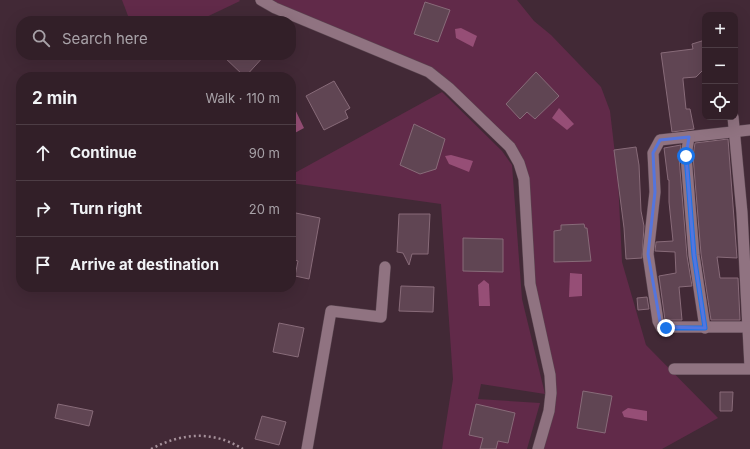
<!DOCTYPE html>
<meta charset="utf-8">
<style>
:root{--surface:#321f28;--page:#3d2c34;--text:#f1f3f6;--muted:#a8a2a8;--line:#4d3d45}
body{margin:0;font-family:Inter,sans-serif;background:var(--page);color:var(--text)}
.controls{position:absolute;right:12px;top:12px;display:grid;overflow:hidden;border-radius:8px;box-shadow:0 4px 16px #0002}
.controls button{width:36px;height:36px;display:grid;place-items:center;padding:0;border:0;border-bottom:1px solid var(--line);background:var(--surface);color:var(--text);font:20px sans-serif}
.stop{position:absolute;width:12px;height:12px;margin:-9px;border:3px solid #1a73e8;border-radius:50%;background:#fff}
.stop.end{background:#1a73e8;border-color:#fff;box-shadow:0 1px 4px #0008}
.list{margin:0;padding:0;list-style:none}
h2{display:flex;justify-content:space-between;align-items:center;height:52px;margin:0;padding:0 16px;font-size:17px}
h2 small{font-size:13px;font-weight:400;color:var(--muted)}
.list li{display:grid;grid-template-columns:26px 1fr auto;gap:12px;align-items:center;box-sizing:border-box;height:56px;padding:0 16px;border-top:1px solid var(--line)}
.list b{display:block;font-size:15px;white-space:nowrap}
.list em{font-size:13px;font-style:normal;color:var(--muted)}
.icon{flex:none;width:22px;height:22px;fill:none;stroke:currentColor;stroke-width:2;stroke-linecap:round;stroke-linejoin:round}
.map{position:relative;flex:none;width:750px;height:449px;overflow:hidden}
.search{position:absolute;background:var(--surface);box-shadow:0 4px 16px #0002;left:16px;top:16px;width:280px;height:44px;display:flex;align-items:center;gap:10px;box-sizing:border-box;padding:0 14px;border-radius:16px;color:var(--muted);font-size:15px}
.panel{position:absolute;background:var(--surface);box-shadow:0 4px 16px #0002;left:16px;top:72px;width:280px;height:220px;border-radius:16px}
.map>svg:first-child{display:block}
.green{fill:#612a49}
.water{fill:#964e76}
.building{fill:#604553;stroke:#886b79}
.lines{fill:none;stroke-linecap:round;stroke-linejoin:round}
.minor-casing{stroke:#5a4650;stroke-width:12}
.path{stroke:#a5909a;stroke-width:2.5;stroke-dasharray:2 3;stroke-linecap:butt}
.minor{stroke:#907381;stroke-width:11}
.route{stroke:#1a73e8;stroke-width:5}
.marked{fill:none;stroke:#5475de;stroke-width:3;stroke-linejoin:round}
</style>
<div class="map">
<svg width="750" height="449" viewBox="0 0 750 449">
<rect width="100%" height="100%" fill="#422936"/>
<!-- green -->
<g class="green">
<path d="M122,0H239L240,1L198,21H130Z"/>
<path d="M261,0H517L534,21L551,35L601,87L610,111L618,180L622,262L646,345L718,418L662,449H538L551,393L534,305L519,163L429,72Z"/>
<path d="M442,92L502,151L512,165L522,299L545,394L481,384L478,399L540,403L527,449H442L453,379L441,204L291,183V175Z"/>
</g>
<!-- water -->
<g class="water">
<path d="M461,28L477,36L473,47L456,38L455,29Z"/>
<path d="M292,103L304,128L291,135V124L295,122L291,115Z"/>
<path d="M559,108L574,124L567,130L552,118Z"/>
<path d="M451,155L473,161L469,172L449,164L445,156Z"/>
<path d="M570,273L582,274V296L569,297Z"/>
<path d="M484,280L489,284L490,306H479L478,285Z"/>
<path d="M628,408L647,411V421L624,417L622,412Z"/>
</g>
<!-- building -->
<g class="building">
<path d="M425,2L450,10L438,42L414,34Z"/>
<path d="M705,40V68L696,77L683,78V80L686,109H690L694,129L672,132L661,53L693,49L692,44Z"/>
<path d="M222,55H265L245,77Z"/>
<path d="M536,72L559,96L535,119L527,112L520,119L506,104Z"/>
<path d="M334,81L350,108L345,111L348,118L324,130L306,96Z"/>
<path d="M414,124L445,139L436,169L420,174L400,165Z"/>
<path d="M728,139L737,258L717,257L720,278H738L740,320H711L701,254L693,156L695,143Z"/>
<path d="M681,145L679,157L687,256L692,286L679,287L682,320H665L659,276L676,273L675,252L655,251L656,242L673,241L669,202V180H668L664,148Z"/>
<path d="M636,147L639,165L641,211L644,226L642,258L626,259L624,228L614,150Z"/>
<path d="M291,212L320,218L309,279L295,276L298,261L291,259Z"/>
<path d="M399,214H430L428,254H412L409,265L403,253L397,252Z"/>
<path d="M584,224L585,228H587L591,261L554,262V231L561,230V225Z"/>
<path d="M463,238L503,239V272L463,271Z"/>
<path d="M401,286L434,287L433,312L399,311Z"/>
<path d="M647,297L649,309L638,310L637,298Z"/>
<path d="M279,323L304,328L298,357L273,352Z"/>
<path d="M583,391L612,396L605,433L577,428Z"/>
<path d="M720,392H733L732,411H720Z"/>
<path d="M58,404L93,411L89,426L55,418Z"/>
<path d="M476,404L515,413L508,443L498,441L496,449H480L483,438L469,435Z"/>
<path d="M262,416L286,422L279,445L255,439Z"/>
</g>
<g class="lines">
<defs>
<g id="minor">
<path d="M261,0L275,8L429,72L449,88L510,147L519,163L524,179L530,284L550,375L551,393L549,411L538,449"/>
<path d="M733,117L742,213L750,367"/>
<path d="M750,130L660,140L653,153L655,192L648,254L658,321L661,327H750"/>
<path d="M689,137L686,156L694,255L705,328"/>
<path d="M674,369H750"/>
<path d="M307,449L331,311L381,317L385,267"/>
</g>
</defs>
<!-- minor casing -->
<use href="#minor" class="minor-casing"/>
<!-- path -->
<path class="path" d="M151,449C182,433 212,430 243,449"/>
<!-- minor -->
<use href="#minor" class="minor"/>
</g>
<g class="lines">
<!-- route -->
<path class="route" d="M666,328H705L694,255L686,156"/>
</g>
<!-- marked area -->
<path class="marked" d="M689,137L686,156L694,255L705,328L661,327L648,254L655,192L653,153L660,140Z"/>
</svg>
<div class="controls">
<button>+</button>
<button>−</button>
<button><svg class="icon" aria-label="locate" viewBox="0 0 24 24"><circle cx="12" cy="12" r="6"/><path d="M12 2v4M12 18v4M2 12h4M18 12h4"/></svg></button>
</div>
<div class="stop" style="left:686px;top:156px"></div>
<div class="stop end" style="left:666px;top:328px"></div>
<div class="search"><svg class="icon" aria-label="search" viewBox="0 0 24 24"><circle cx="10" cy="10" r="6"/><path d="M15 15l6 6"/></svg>Search here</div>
<section class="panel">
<h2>2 min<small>Walk · 110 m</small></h2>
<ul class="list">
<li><svg class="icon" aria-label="ahead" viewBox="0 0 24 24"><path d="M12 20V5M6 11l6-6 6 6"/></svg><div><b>Continue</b></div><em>90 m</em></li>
<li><svg class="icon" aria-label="right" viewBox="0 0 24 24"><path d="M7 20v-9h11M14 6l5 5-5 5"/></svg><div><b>Turn right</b></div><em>20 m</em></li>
<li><svg class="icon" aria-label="arrive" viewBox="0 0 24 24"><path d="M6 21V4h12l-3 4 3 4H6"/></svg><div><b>Arrive at destination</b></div></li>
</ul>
</section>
</div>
